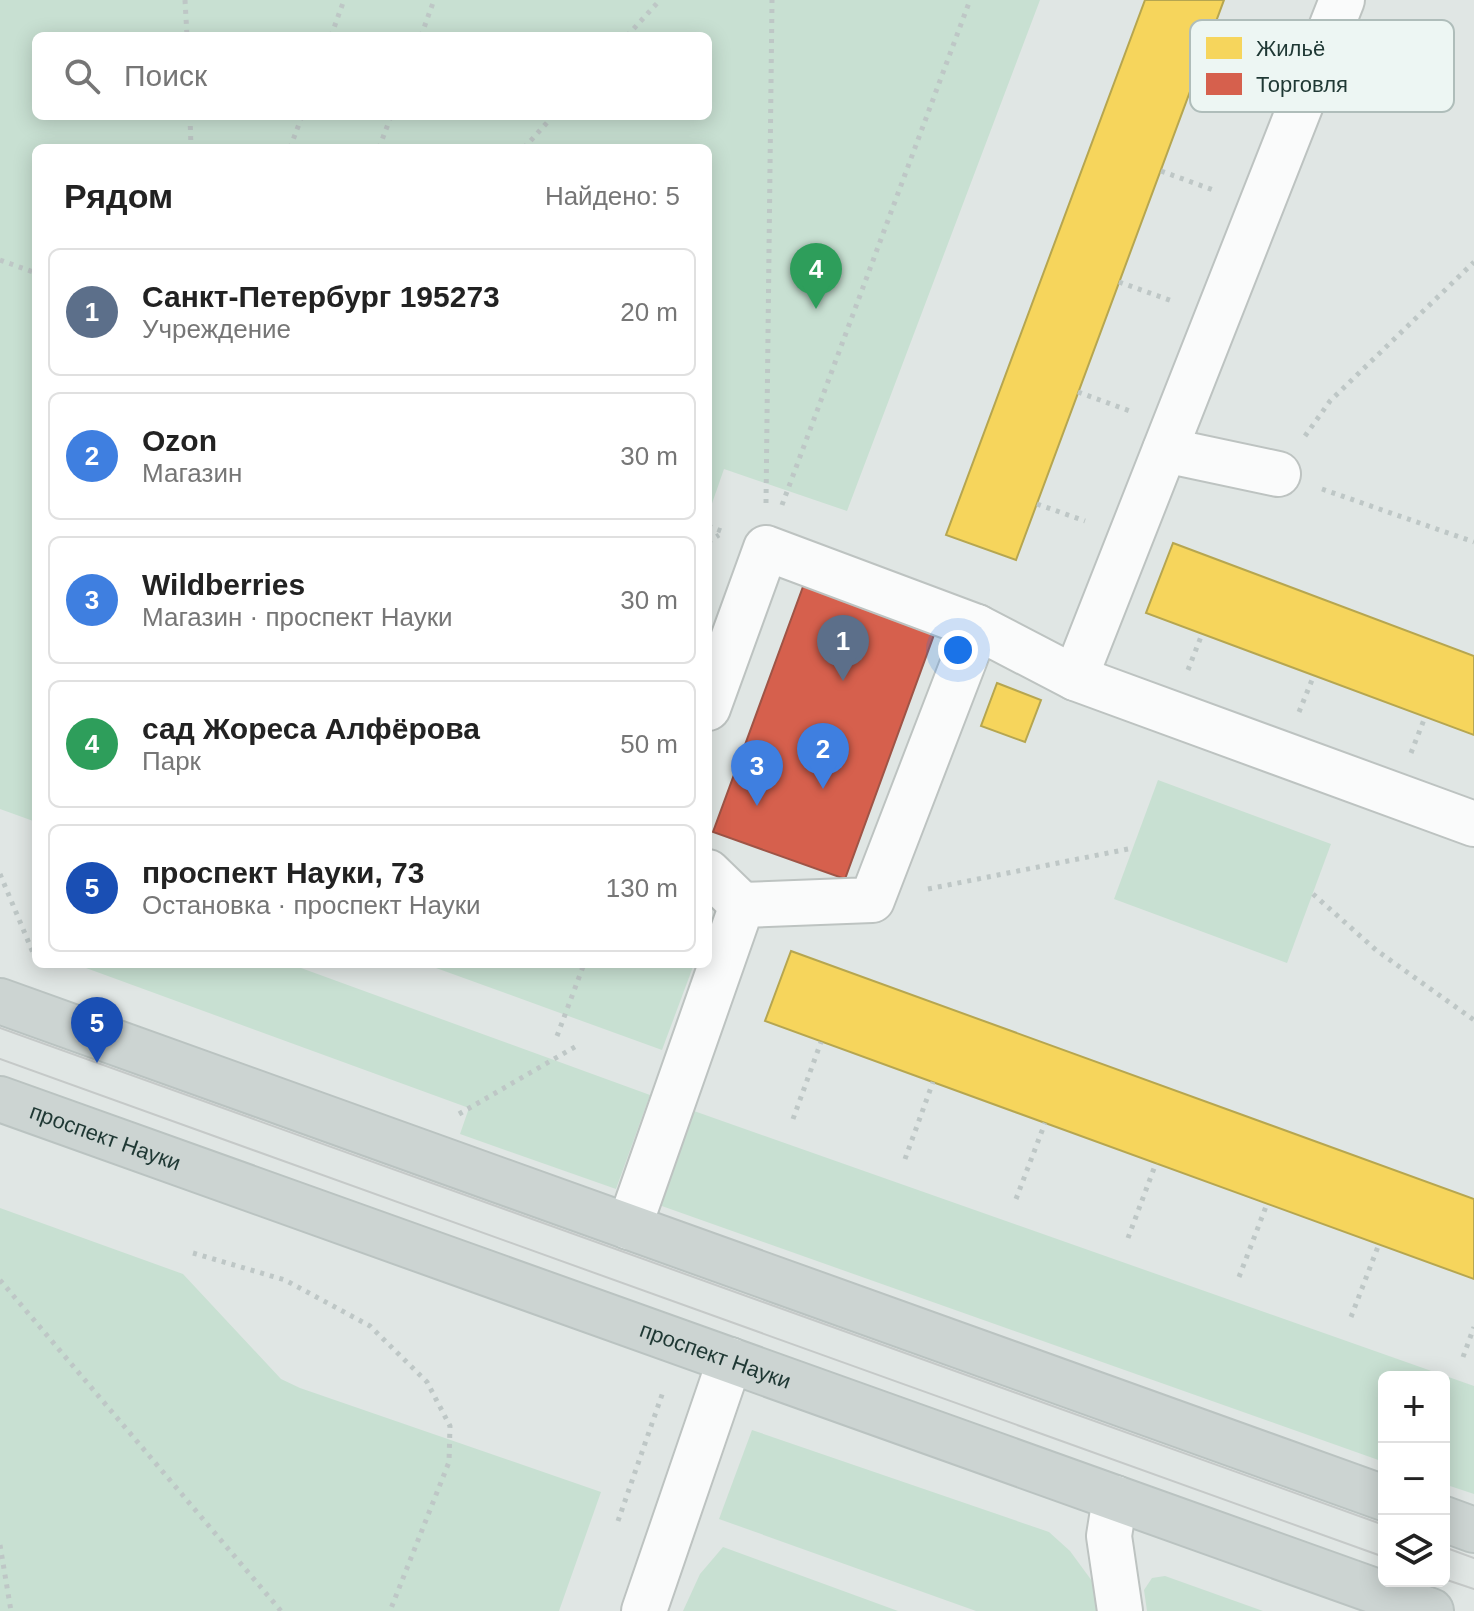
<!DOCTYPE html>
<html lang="ru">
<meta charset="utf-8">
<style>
:root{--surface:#fff;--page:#f2f2f2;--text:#222;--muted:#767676;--line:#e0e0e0;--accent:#637572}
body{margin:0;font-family:Arial,sans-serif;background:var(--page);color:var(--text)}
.controls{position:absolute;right:24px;bottom:24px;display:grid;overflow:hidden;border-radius:12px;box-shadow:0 4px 20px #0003}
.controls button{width:72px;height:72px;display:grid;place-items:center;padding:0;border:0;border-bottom:2px solid var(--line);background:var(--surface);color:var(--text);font:40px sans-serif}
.you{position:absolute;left:958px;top:650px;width:28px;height:28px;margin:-20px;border:6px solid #fff;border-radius:50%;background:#1a73e8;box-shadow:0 0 0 12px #1a73e833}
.badge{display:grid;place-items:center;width:52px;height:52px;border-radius:50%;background:var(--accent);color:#fff;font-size:26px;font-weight:700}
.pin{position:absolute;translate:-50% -66px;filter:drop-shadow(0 2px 4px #0008)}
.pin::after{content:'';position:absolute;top:42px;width:28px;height:24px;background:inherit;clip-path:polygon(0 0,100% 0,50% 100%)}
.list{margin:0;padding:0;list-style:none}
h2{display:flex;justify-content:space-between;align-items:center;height:104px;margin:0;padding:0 32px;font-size:34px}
h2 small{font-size:26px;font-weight:400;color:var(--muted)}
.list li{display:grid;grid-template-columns:52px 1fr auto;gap:24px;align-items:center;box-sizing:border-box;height:128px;margin:0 16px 16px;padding:0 16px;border:2px solid var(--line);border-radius:12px}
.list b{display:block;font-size:30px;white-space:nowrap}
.list p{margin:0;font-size:26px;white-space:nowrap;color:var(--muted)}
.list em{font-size:26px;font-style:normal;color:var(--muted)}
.icon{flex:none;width:44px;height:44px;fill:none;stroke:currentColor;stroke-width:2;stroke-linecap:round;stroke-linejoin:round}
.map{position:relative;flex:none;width:1474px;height:1611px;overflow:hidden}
.search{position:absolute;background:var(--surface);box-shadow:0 4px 20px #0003;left:32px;top:32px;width:680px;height:88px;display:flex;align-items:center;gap:20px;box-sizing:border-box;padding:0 28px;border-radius:12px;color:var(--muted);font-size:30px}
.panel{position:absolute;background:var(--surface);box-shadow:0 4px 20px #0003;left:32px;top:144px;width:680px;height:824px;border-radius:12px}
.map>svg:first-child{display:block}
.green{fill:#c8e0d2;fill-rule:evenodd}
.homes{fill:#f6d55c;stroke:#b6a650;stroke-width:2}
.shops{fill:#d6604d;stroke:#9f5446;stroke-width:2}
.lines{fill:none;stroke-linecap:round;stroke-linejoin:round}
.minor-casing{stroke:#bdc3c1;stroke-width:48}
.major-casing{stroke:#bac3c1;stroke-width:48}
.path{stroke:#bec7c6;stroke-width:5;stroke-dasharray:4 6;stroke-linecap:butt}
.minor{stroke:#fafbfb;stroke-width:44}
.major{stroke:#ccd4d2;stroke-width:44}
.tram{stroke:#c5c9c8;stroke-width:2}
.labels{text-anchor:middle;stroke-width:8;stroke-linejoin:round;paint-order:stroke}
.street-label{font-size:22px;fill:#1f3834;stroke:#edf6f3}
.key{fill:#edf6f3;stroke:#afbdba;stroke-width:2}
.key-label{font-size:22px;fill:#1f3834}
</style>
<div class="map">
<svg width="1474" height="1611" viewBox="0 0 1474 1611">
<rect width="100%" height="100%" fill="#e0e6e4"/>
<!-- green -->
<g class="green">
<path d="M0,0H1040L847,511L724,469L708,515V148H36V822L0,809ZM36,36H708V116H36Z"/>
<path d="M1158,780L1331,844L1287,963L1114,899Z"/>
<path d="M92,964H290L650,1095L616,1189L460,1134L469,1108L86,968Z"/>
<path d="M425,964H694L662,1050Z"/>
<path d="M694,1111L1474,1386V1494L1444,1484V1377H1384V1462L659,1205Z"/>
<path d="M0,1208L183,1274L281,1379L300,1388L601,1492L559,1611H0Z"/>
<path d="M752,1430L1049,1532L1070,1551L1092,1581L1097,1611H976L719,1519Z"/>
<path d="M723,1547L898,1611H683L700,1574Z"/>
<path d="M1165,1576L1263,1611H1147L1144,1590L1152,1578Z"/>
</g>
<!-- homes -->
<g class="homes">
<path d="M1145,0H1224L1016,560L946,535Z"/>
<path d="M1173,543L1474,656V735L1146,613Z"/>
<path d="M997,683L1041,700L1025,742L981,726Z"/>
<path d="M791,951L1474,1199V1279L765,1021Z"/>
</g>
<!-- shops -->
<path class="shops" d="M804,584L935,632L845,879L713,832Z"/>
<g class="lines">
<defs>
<g id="minor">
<path d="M1165,450L1278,474"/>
<path d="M1075,678L1342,0"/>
<path d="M708,708L766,548L977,627"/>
<path d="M708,872L742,905"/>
<path d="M629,1227L742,905L872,900L977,627L1075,678L1474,824"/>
<path d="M1115,1498L1109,1536L1120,1611"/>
<path d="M644,1611L730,1360"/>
</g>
<g id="major">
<path d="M0,1001L1384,1498"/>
<path id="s1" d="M0,1099L1431,1611"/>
<path d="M1444,1519L1474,1530"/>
</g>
</defs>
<!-- minor casing -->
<use href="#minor" class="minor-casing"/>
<!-- major casing -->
<use href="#major" class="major-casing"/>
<!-- path -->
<g class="path">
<path d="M185,0L187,36"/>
<path d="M331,36L344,0"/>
<path d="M421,36L434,0"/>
<path d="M627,36L660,0"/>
<path d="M1202,60L1261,82"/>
<path d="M190,116L191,148"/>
<path d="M290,148L302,116"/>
<path d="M379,148L391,116"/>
<path d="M524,148L553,116"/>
<path d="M1161,171L1216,191"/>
<path d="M0,260L36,273"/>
<path d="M1119,282L1175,302"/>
<path d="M1078,392L1130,411"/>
<path d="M1305,436L1330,401L1474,262"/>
<path d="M1322,489L1474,542"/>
<path d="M766,503L772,0"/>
<path d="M1037,504L1085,521"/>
<path d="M782,505L970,0"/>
<path d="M708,526L724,532"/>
<path d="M708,542L719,535"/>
<path d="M1188,670L1202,634"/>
<path d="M1299,712L1314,675"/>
<path d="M1411,753L1425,717"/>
<path d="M0,874L36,960"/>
<path d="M928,889L1133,848"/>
<path d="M1313,894L1376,950L1474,1020"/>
<path d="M557,1036L584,964"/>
<path d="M459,1114L580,1044"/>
<path d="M793,1119L821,1042"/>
<path d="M905,1159L933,1082"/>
<path d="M1016,1199L1045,1123"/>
<path d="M1128,1238L1156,1163"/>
<path d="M193,1253L285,1280L370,1326L427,1382L450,1426L449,1462L390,1611"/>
<path d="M1239,1277L1267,1204"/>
<path d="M0,1280L281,1611"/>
<path d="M1351,1317L1379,1244"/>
<path d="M1463,1357L1474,1327"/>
<path d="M618,1521L664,1389"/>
<path d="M0,1545L11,1611"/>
</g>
<!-- minor -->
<use href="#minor" class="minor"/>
<!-- major -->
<use href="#major" class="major"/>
<!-- tram -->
<g class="tram">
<path d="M0,1028L1384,1525"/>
<path d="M0,1059L1384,1557"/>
<path d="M1444,1547L1474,1558"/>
<path d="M1444,1579L1474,1589"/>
</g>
</g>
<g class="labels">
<!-- street labels -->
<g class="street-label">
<text dy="8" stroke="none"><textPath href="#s1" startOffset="112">проспект Науки</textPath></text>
<text dy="8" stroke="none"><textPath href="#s1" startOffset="760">проспект Науки</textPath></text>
</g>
</g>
<!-- legend -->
<rect x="1190" y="20" width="264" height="92" rx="12" class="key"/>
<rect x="1206" y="37" width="36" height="22" fill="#f6d55c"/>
<rect x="1206" y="73" width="36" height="22" fill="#d6604d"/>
<g class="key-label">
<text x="1256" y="56">Жильё</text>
<text x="1256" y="92">Торговля</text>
</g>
</svg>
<div class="controls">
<button>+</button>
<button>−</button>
<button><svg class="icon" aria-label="layers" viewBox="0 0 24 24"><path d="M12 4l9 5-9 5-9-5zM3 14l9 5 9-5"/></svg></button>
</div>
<div class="you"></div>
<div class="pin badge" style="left:843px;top:681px;background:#5c6f8a">1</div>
<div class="pin badge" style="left:823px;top:789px;background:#3f7fe0">2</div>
<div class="pin badge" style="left:757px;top:806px;background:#3f7fe0">3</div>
<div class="pin badge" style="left:816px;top:309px;background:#2e9e5b">4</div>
<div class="pin badge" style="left:97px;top:1063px;background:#1a4fb4">5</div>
<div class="search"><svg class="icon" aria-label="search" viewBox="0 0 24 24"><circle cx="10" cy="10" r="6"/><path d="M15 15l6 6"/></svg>Поиск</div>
<section class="panel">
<h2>Рядом<small>Найдено: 5</small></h2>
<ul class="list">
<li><span class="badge" style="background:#5c6f8a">1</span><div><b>Санкт-Петербург 195273</b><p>Учреждение</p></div><em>20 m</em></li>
<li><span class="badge" style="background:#3f7fe0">2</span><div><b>Ozon</b><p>Магазин</p></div><em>30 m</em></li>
<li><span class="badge" style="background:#3f7fe0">3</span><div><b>Wildberries</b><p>Магазин · проспект Науки</p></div><em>30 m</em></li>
<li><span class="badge" style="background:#2e9e5b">4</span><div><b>сад Жореса Алфёрова</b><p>Парк</p></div><em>50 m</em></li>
<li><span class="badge" style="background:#1a4fb4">5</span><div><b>проспект Науки, 73</b><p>Остановка · проспект Науки</p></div><em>130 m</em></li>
</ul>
</section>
</div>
